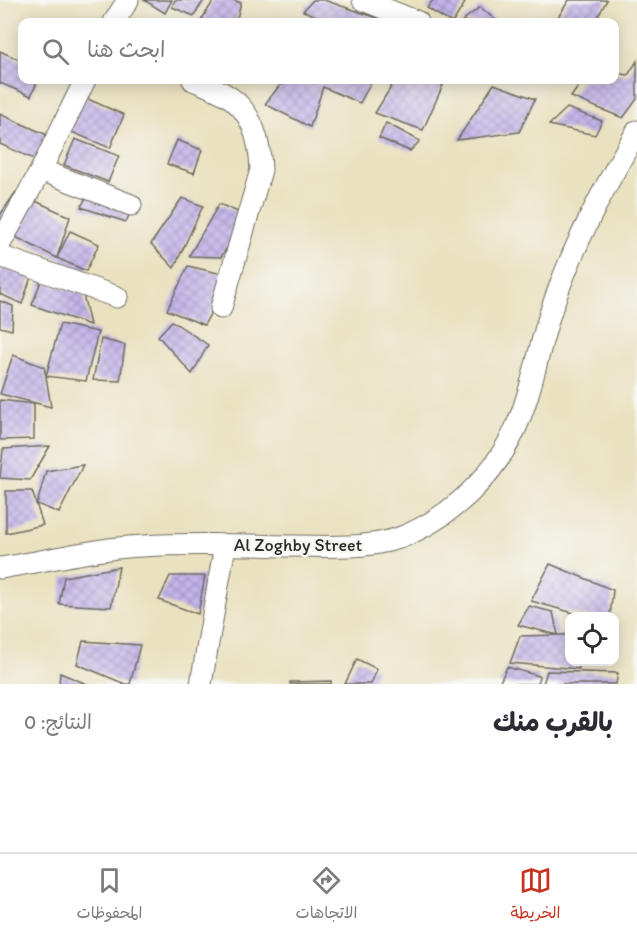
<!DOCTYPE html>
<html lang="ar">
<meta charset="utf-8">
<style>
:root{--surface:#fff;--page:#f7f7f7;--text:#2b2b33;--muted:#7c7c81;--line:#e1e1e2;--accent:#c8321e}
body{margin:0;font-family:Itim,"Playpen Sans Arabic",sans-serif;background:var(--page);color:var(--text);direction:rtl}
.controls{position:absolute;right:18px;bottom:18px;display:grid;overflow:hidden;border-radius:12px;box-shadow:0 3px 15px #0003}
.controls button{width:54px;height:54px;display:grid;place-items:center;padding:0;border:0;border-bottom:2px solid var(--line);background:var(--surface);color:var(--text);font:30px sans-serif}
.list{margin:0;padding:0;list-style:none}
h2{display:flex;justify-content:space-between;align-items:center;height:78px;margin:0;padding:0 24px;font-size:26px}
h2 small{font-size:20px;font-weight:400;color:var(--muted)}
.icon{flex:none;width:33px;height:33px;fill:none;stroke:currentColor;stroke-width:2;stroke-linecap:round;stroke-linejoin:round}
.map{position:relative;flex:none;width:637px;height:684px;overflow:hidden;direction:ltr}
.search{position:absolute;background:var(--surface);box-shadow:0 3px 15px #0003;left:18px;right:18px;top:18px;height:66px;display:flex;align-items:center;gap:15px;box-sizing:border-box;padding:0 21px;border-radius:12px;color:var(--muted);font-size:22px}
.sheet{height:168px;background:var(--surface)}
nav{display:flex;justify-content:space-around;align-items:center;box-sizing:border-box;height:84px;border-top:2px solid var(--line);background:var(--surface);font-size:16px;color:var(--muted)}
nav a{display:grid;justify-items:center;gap:3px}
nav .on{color:var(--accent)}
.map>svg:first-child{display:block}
.building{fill:url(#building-cross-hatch)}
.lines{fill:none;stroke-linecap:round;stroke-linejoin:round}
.street-casing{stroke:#6e6b5f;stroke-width:23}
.street{stroke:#fff;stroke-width:21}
.labels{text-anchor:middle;stroke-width:5;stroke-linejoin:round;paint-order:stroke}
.street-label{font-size:18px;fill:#2b2b2b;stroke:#f6f6f2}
</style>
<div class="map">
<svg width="637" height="684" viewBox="0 0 637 684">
<defs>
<pattern id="building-cross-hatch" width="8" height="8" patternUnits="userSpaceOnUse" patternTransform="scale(1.5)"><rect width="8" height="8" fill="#c4b4ea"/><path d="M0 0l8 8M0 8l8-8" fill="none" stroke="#9f93be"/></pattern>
</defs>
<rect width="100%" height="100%" fill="#f6f6f2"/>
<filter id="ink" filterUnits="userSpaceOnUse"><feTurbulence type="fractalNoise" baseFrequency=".0167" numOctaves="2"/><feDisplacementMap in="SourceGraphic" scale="12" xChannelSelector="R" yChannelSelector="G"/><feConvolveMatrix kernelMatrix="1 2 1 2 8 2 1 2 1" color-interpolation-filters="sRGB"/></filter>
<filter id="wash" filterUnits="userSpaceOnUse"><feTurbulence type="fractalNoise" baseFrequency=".008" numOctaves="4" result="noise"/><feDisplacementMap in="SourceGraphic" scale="24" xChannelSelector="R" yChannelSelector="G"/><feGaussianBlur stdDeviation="1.35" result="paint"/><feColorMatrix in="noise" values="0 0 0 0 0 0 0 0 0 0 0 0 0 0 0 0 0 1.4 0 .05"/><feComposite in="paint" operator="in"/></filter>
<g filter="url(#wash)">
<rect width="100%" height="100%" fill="#eae1c0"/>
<g id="blocks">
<!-- building -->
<g class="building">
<path d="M144,0H172L165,13Z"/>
<path d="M175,0H204L194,16L172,7Z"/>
<path d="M214,0H233L241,3L236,22H200Z"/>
<path d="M313,0H324L389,22H333L303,11Z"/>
<path d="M433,0H461L465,3L453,22H450L427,8Z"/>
<path d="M569,0H607L595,22H555Z"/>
<path d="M480,7L498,22H461Z"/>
<path d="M0,51L22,61V80H38L31,96L0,83Z"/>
<path d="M637,61V99L623,118L571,97L583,80H615V73L628,75Z"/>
<path d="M284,80H307L314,83L317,80H372L360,103L323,87L310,127L265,104Z"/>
<path d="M395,80H428L443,85L423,130L375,113Z"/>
<path d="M494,84L535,99L519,132L457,140Z"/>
<path d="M81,96L124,115L110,148L67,130Z"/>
<path d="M567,108L602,121L595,135L549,125Z"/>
<path d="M0,114L47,135L36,160L0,144Z"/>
<path d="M386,123L420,141L410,151L379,138Z"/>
<path d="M75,139L119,156L108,182L64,165Z"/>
<path d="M177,140L202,150L194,173L167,164Z"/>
<path d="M95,180L136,200L126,222L81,207Z"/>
<path d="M16,192L70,217L57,258L70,231L99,244L86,271L57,258L0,229V215Z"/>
<path d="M182,198L203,206L174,268L151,244Z"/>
<path d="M219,204L248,216L221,257L189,256Z"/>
<path d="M0,264L31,277L22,304L0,294Z"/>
<path d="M188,266L231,276L204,325L167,310Z"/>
<path d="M41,281L83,294L90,325L32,305Z"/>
<path d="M0,301L13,306L12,330L0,327Z"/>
<path d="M172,321L208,345L192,374L158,336Z"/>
<path d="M60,324L98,332L86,381L46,376L51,407L0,394L13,355L44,367L46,376Z"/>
<path d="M101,339L125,345L120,381L93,380Z"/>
<path d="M0,400L34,404V439L0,440Z"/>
<path d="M50,446L30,480L0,478L3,449Z"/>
<path d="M83,465L59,513L37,504L46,471Z"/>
<path d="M6,491H32L43,525L6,533Z"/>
<path d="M550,564L613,590L610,616H584L531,601Z"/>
<path d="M119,567L111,607L59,604L64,577Z"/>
<path d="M170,576H205L198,614L159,600Z"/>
<path d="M529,606L553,612L558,635H570V662H578L579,669L510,663L520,636L558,635L518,625Z"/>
<path d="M83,641L140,645L130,684H125L77,664Z"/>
<path d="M357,659L377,669L371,684H345Z"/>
<path d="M507,667L539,676L538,684H499Z"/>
<path d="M547,671L618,673L616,684H543Z"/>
<path d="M60,673L87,684H59Z"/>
<path d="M331,681V684H290V682Z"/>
</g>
</g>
</g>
<g filter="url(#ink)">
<use href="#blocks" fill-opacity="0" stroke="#6e6b5f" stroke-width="1.5"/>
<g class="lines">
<defs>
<g id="street">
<path d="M363,0L418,22"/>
<path d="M114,22L128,0"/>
<path d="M193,80C205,85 217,89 228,96C253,112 260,142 261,170L221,308"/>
<path d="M41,170L131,205"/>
<path d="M0,244L41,170L85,80"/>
<path d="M0,256L117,297"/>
<path d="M0,568C48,561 95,548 143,546C193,543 243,545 293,546C331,546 374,550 409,534C453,514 490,479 512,436C533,393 538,346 554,302C575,242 605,186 637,131"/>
<path d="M201,684L225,545"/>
</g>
</defs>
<!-- street casing -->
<use href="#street" class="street-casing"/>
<!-- street -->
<use href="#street" class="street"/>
</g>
</g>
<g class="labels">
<!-- street labels -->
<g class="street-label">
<text x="298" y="551">Al Zoghby Street</text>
</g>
</g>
</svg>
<div class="controls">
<button><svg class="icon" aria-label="locate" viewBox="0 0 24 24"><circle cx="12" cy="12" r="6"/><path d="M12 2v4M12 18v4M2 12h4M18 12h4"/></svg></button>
</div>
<div class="search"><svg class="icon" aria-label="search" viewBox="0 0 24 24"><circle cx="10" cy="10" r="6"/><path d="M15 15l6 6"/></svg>ابحث هنا</div>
</div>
<section class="sheet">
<h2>بالقرب منك<small>النتائج: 0</small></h2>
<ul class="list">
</ul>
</section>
<nav>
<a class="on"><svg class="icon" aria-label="map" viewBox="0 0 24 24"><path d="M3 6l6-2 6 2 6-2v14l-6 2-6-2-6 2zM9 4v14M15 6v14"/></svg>الخريطة</a>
<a><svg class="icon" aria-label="directions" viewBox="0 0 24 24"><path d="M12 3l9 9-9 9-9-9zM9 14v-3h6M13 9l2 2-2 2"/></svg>الاتجاهات</a>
<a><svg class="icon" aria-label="saved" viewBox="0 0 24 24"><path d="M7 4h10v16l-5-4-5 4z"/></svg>المحفوظات</a>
</nav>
